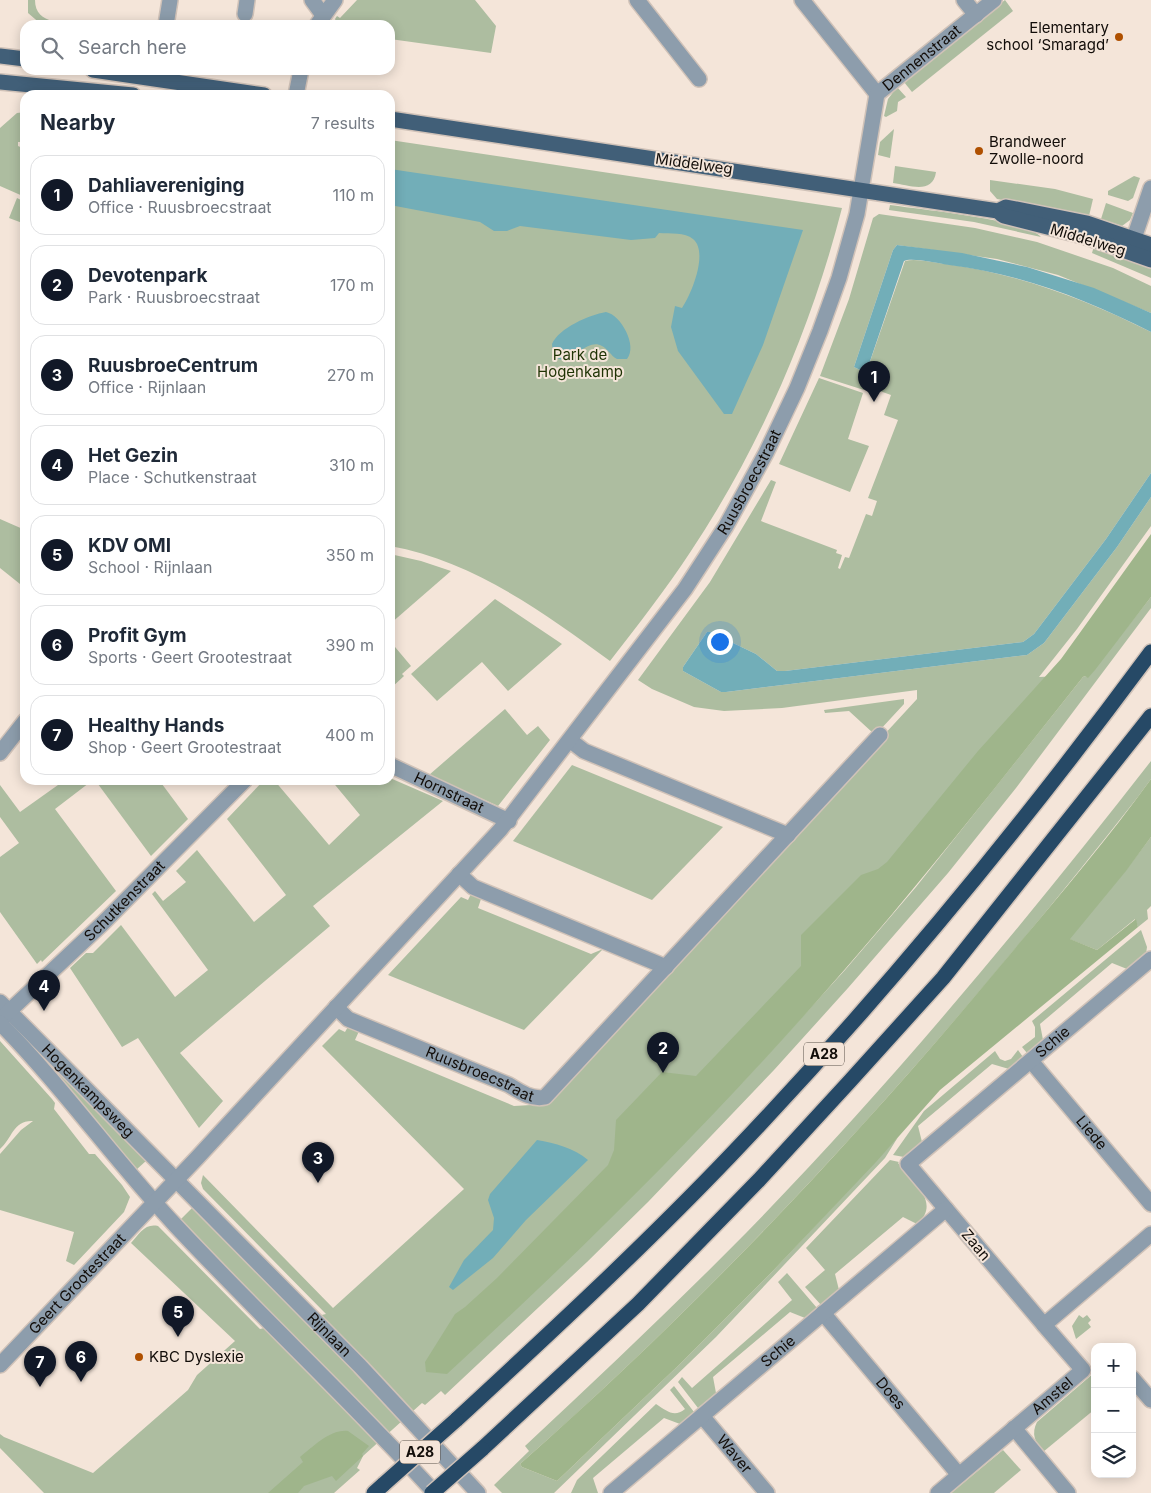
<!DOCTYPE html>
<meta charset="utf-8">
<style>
:root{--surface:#fff;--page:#f2f2f3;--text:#1f2937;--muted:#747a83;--line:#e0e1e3;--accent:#111827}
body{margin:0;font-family:Inter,sans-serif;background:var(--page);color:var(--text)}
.controls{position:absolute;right:15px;bottom:15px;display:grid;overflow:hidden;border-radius:10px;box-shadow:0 2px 12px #0003}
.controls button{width:45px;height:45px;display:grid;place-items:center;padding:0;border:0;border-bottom:1px solid var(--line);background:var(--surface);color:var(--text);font:25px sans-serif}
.you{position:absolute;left:719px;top:641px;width:18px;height:18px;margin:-12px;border:4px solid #fff;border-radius:50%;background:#1a73e8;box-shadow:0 0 0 8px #1a73e833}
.badge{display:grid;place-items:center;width:32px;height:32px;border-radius:50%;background:var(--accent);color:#fff;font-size:16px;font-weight:700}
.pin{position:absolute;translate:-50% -41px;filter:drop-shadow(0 1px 2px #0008)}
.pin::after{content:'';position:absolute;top:26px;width:18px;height:15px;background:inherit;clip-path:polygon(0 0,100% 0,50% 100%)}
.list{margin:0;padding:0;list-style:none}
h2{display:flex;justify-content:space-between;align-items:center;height:65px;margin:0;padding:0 20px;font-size:21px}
h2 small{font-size:16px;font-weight:400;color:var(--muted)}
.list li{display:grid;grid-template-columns:32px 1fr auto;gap:15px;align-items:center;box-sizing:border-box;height:80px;margin:0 10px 10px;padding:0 10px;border:1px solid var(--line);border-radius:15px}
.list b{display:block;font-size:19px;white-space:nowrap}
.list p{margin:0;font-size:16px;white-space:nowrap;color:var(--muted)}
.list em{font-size:16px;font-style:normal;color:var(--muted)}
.icon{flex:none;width:28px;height:28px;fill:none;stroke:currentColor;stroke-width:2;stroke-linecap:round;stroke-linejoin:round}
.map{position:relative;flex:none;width:1151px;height:1493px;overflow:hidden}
.search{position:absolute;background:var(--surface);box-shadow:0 2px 12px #0003;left:20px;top:20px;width:375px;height:55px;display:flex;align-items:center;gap:12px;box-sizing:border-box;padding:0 18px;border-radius:15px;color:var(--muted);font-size:19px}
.panel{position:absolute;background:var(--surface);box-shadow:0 2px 12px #0003;left:20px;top:90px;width:375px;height:695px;border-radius:15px}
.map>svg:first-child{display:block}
.green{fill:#adbda0}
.forest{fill:#9fb58b}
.water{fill:#72aeb8}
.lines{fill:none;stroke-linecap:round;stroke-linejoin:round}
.minor-casing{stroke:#d0c2b8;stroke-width:18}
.major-casing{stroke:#d0c2b8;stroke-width:18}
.highway-casing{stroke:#d0c2b8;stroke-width:18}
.minor{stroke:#8d9dac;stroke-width:15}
.major{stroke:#415f78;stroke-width:15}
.highway{stroke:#264966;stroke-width:15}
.highway-bridge-casing{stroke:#d0c2b8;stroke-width:18;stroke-linecap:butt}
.highway-bridge{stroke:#264966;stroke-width:15}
.poi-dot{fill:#af5000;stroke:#f4e5d9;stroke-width:2}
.labels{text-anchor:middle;stroke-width:4;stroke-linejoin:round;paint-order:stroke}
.shield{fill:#f4e5d9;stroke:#564e47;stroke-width:1}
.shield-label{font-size:14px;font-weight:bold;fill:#120d09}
.poi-label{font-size:15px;fill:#120d09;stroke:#f4e5d9;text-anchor:start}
.street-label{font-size:15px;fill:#120d09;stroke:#f4e5d9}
.park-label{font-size:15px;fill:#1f3304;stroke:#f4e5d9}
</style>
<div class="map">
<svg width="1151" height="1493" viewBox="0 0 1151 1493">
<rect width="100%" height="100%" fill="#f4e5d9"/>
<!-- green -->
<g class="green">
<path d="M28,0H35C35,26 66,22 85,25H42L28,13Z"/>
<path d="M357,0H475L496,26L491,53L390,39V25L337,24L335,19L337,16L340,18Z"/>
<path d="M1005,0L1013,11L912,92L904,82Z"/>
<path d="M897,87L906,97L898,102L897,111L886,117L884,116L888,99Z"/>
<path d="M25,112V136L22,137V142H18V146L25,149V197L0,186V128L17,113Z"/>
<path d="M894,129L890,158L878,155L880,142Z"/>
<path d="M390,140L842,208C811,329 760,447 691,551C666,589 638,625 610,661C543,612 473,561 390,546Z"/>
<path d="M895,166L936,172C933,195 909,185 893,183Z"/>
<path d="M1134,176L1140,178L1133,198L1128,201L1108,195V191Z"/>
<path d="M990,180L1055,189L1093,199L1089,216L997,199L990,191Z"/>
<path d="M17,198L25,202V224L9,218Z"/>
<path d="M1106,203L1133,213L1130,220L1122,226L1101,219Z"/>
<path d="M890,205C917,209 1028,220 1041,237L974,222L889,210Z"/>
<path d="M879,214L975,228L1037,242L1113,268L1151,286V313L1058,275L997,259L897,245L893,250L854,367L866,373L905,261C917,258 933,263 946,264C1019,274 1085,299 1151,332V473L1106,539L1034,634L1023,642L785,671H777L756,654L710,632H707L683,667V671L721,692H726L1027,655L1044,643L1117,547L1151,497V526L1077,629L1039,677L1079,675L741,1084L845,970L916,887L1083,677L1085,676L1088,677L1151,597V608L1016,788L948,873L848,988L774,1070L648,1202L587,1262L445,1395L441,1391L425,1405L422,1403L363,1456L357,1468L360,1470L334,1493H44L0,1448V1434L4,1437L93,1473L188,1390L197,1375L235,1341L131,1243C139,1234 145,1223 158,1226L260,1329L281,1324L179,1221L193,1207L304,1319L326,1314L203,1189L201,1183L203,1175L333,1308L464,1189L322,1046L339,1029L345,1032L349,1025L360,1029L355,1040L514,1106L548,1104L884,740L882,737L917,699V690L782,708L724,711L694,707L652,689L638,680L710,582L771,480L776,482L761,521L837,550L836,553L842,555L838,568L840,569L845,557L849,558L866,514L872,516L877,501L868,498L898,420L884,415L891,395L866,386L864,390L820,376L849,299L873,218Z"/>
<path d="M1094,246L1151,268V278L1092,253Z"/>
<path d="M819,378L863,393L848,439L869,446L850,492L779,464Z"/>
<path d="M0,519L25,530V588L0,568Z"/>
<path d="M390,554L421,561L451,571L390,624Z"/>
<path d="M495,599L562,644L508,691L482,662L437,701L411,674Z"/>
<path d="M390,641L411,666L402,674L404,676L390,689Z"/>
<path d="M904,699V704L879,731L873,733L849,711L825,713L824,710Z"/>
<path d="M505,709L527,735L538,726L550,740L498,806L429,775Z"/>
<path d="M1151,761V779L1137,798C950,1036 748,1264 520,1464L522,1467L557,1481L680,1364L770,1274L898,1137L885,1158L716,1337L554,1493H502L494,1485L529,1451L525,1446C600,1376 675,1305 747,1232C891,1084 1024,924 1151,761Z"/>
<path d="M572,765L723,827L652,900L513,841Z"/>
<path d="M390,778L443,801L313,906L330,926L180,1053L223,1101L199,1128L138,1038L122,1047L70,968L86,953H93L121,925L175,997L208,970L152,894L155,891L163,901L186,882L176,871L197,850L254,922L286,895L227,819L264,780H274L329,845L360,815L331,780H390Z"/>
<path d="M65,780H87L89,783L55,809L116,891L42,962L41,960L37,964L0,912V857L19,843L0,817V785L20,812Z"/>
<path d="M95,780H159L188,819L151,856Z"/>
<path d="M1151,837V906L1147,910L1148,919L1138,927L1135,919L1097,950L1069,939L1126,870Z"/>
<path d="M472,892L482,896L478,908L591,954L603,949L524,1030L388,975L461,897L468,900Z"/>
<path d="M1141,930L1147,947L1146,954L1127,969L1112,963L1040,1024L1043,1040L1027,1053L1022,1047L1035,1037V1027L1032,1021Z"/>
<path d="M0,1041L52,1099L55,1103L54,1109L89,1154H95L122,1185L130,1197L124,1212L74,1265L66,1261L74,1232L0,1210V1154L21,1130L33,1121C13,1120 12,1139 0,1149Z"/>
<path d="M1018,1050L1023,1057L1009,1069L992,1064L918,1126L922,1142L904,1157L893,1155L924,1111L995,1051L1000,1059L1005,1061L1011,1059Z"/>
<path d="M61,1073L147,1160L136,1170L57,1076Z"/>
<path d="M890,1160L899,1162L898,1163C912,1180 942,1203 917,1224L903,1217L835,1274L839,1290L821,1305L805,1287L825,1270L806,1248Z"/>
<path d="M787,1273L817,1308L805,1318L790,1312L713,1377L716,1393L698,1408L678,1382L682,1377L692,1388L792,1300L778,1282Z"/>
<path d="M1079,1315L1083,1318L1087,1315L1091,1320L1088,1323L1091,1327L1076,1339L1072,1326Z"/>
<path d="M1095,1372V1409L1043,1452C1035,1442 1031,1434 1037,1422Z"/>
<path d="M674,1386L694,1412L680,1424L664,1418L593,1478L598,1493H571L577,1480L656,1404C667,1411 674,1418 685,1409L670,1390Z"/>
<path d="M1003,1450L1021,1470L994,1493H951Z"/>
</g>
<!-- forest -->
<g class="forest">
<path d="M1151,534V597L1095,670L1088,678L1085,676L1083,677C1005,775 928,874 846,968C722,1111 587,1246 447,1374L426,1372L425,1362L455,1314L465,1307L497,1278L608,1165L614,1150L616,1120L662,1072L696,1076L801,966V935L861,875L878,869L887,862L978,751L1061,659Z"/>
<path d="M1151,779V837L1126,871L1070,939L1097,950L1136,919L1138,927L940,1090L876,1162L770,1274L680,1364L557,1481L522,1467L520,1464C694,1311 854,1142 1001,965C1052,904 1105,843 1151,779Z"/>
<path d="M348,1431L369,1446L362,1454L363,1456L336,1481L332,1476L304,1486L298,1493H268L303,1462L300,1457C313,1447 330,1429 348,1431Z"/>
</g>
<!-- water -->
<g class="water">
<path d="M390,169L803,230L763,345L732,414H724L678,351L671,327L675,306L682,308C691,295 709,252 693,239C685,232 670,234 659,233L655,238L631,240L520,226L507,231H494L480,222L390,205Z"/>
<path d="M897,245L962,253L1027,267L1094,288L1151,313V332C1086,299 1021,274 949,265C935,263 921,259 907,260L904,261L866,373L854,367L893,250Z"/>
<path d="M606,312C621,315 638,346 627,359H617C611,356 608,349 602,346C590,339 576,355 567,361L559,359L553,354L552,344C559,328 589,315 606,312Z"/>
<path d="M1151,473V497L1117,547L1044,643L1027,655L726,692H721L683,671V667L707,632H710L756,654L777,671H785L1023,642L1034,634L1106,539Z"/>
<path d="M537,1140C555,1143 574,1148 588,1160L526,1220L493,1258L453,1290L449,1287L464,1260L493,1230L494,1218L488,1200L490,1194Z"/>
</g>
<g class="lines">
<defs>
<g id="minor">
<path d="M312,0L323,15"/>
<path d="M637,0L699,79"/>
<path d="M802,0L877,94"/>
<path d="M964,0L976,15"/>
<path d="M245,14L247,0"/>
<path d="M166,25L170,0"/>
<path d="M317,25L335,0"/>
<path d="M296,95L301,70"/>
<path d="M1130,250L1151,188"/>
<path d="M571,741L584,751L788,835"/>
<path d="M0,753L25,721"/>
<path id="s1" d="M390,765L509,821"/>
<path d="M459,874L473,887L666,967"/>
<path id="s2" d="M0,1002L360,1366L478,1493"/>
<path id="s3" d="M336,1007L348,1019L509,1085C520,1092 532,1100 545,1097L880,735"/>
<path id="s4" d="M3,1017L102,924L245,780"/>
<path d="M0,1023C63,1087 115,1161 176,1226C261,1317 351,1401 435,1493"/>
<path id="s5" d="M1031,1061L1151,1204"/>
<path id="s6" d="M823,1313L959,1475"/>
<path id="s7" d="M1044,1325L908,1164L1151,959"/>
<path id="s8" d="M0,1365L197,1158L500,830L685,589L726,526L766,453L797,388L820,331L839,278L857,214L877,94L994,0"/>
<path d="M1132,1378L1151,1400"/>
<path id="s9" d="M702,1416L767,1493"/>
<path d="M1014,1428L1068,1493"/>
<path id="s10" d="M611,1493L946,1209"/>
<path id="s11" d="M938,1493L1083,1370L1044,1325L1151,1234"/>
</g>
<g id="major">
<path d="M0,56L25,59"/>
<path d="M93,70L264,95"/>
<path d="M0,82L133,95"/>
<path d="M390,119L998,211L1006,207L1087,223L1151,245"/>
<path d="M1001,214L1004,216L1083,236L1151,260"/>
</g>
<g id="highway">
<path d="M456,1420C549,1334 642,1248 730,1156C882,997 1021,828 1151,652"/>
<path d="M482,1449L638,1304L759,1180L850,1081L943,978L1151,716"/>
<path d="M374,1493L384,1484"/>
</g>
</defs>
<!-- minor casing -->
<use href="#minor" class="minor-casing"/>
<!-- major casing -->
<use href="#major" class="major-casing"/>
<!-- highway casing -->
<use href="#highway" class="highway-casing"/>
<!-- minor -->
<use href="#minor" class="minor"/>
<!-- major -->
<use href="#major" class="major"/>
<!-- highway -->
<use href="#highway" class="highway"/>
<defs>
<g id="highway-bridge">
<path d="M384,1484L456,1420"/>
<path d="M432,1493L482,1449"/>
</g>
</defs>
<!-- highway-bridge casing -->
<use href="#highway-bridge" class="highway-bridge-casing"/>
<!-- highway-bridge -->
<use href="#highway-bridge" class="highway-bridge"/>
</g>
<!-- markers -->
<g class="poi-dot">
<circle cx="1119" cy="37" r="5"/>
<circle cx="979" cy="151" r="5"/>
<circle cx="139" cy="1357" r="5"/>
</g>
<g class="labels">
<!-- shield labels -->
<g class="shield">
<rect x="804" y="1042.5" width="40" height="23" rx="4"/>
<rect x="400" y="1440.5" width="40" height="23" rx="4"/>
</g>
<g class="shield-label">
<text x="824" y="1059">A28</text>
<text x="420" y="1457">A28</text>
</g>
<!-- poi labels -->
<g class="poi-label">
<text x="1109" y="33" text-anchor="end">Elementary<tspan x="1109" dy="17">school ‘Smaragd’</tspan></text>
<text x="989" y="147">Brandweer<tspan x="989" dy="17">Zwolle-noord</tspan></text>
<text x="149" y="1362">KBC Dyslexie</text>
</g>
<!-- street labels -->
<g class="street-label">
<text dy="5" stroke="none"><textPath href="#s8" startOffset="1630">Dennenstraat</textPath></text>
<text transform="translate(694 164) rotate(8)" y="5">Middelweg</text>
<text transform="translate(1088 240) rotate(17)" y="5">Middelweg</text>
<text dy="5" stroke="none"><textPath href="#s8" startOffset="1161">Ruusbroecstraat</textPath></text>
<text dy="5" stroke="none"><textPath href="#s1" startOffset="65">Hornstraat</textPath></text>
<text dy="5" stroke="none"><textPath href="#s4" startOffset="168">Schutkenstraat</textPath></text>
<text dy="5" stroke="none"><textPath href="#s7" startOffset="400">Schie</textPath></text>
<text dy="5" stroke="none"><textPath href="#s3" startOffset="160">Ruusbroecstraat</textPath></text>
<text dy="5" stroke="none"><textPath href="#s2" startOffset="125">Hogenkampsweg</textPath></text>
<text dy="5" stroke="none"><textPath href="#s5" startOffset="94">Liede</textPath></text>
<text transform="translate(976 1245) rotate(50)" y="5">Zaan</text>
<text dy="5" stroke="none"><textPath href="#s8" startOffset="112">Geert Grootestraat</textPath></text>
<text dy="5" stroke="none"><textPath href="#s2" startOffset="468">Rijnlaan</textPath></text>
<text dy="5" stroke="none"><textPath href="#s10" startOffset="219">Schie</textPath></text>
<text dy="5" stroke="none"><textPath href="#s6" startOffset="105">Does</textPath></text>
<text dy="5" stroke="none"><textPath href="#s11" startOffset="150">Amstel</textPath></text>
<text dy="5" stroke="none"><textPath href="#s9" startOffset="50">Waver</textPath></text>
</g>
<!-- park labels -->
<g class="park-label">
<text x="580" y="360">Park de<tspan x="580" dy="17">Hogenkamp</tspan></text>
</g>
</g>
</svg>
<div class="controls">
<button>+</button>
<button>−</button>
<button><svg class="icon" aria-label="layers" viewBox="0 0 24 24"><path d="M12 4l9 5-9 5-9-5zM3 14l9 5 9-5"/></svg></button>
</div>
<div class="you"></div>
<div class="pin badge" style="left:874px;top:402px">1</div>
<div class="pin badge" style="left:663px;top:1073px">2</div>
<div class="pin badge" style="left:318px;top:1183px">3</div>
<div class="pin badge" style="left:44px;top:1011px">4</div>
<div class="pin badge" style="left:178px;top:1337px">5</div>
<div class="pin badge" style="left:81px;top:1382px">6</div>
<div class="pin badge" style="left:40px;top:1387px">7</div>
<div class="search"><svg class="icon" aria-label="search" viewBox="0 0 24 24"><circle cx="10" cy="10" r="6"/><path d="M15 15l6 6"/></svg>Search here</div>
<section class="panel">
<h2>Nearby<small>7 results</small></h2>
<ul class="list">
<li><span class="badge">1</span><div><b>Dahliavereniging</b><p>Office · Ruusbroecstraat</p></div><em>110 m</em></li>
<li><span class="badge">2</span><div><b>Devotenpark</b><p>Park · Ruusbroecstraat</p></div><em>170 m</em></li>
<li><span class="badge">3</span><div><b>RuusbroeCentrum</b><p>Office · Rijnlaan</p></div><em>270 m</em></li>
<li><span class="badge">4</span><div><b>Het Gezin</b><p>Place · Schutkenstraat</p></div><em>310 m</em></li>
<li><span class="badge">5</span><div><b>KDV OMI</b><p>School · Rijnlaan</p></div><em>350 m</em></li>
<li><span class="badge">6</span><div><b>Profit Gym</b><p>Sports · Geert Grootestraat</p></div><em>390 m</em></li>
<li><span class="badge">7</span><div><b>Healthy Hands</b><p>Shop · Geert Grootestraat</p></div><em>400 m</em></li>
</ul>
</section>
</div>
